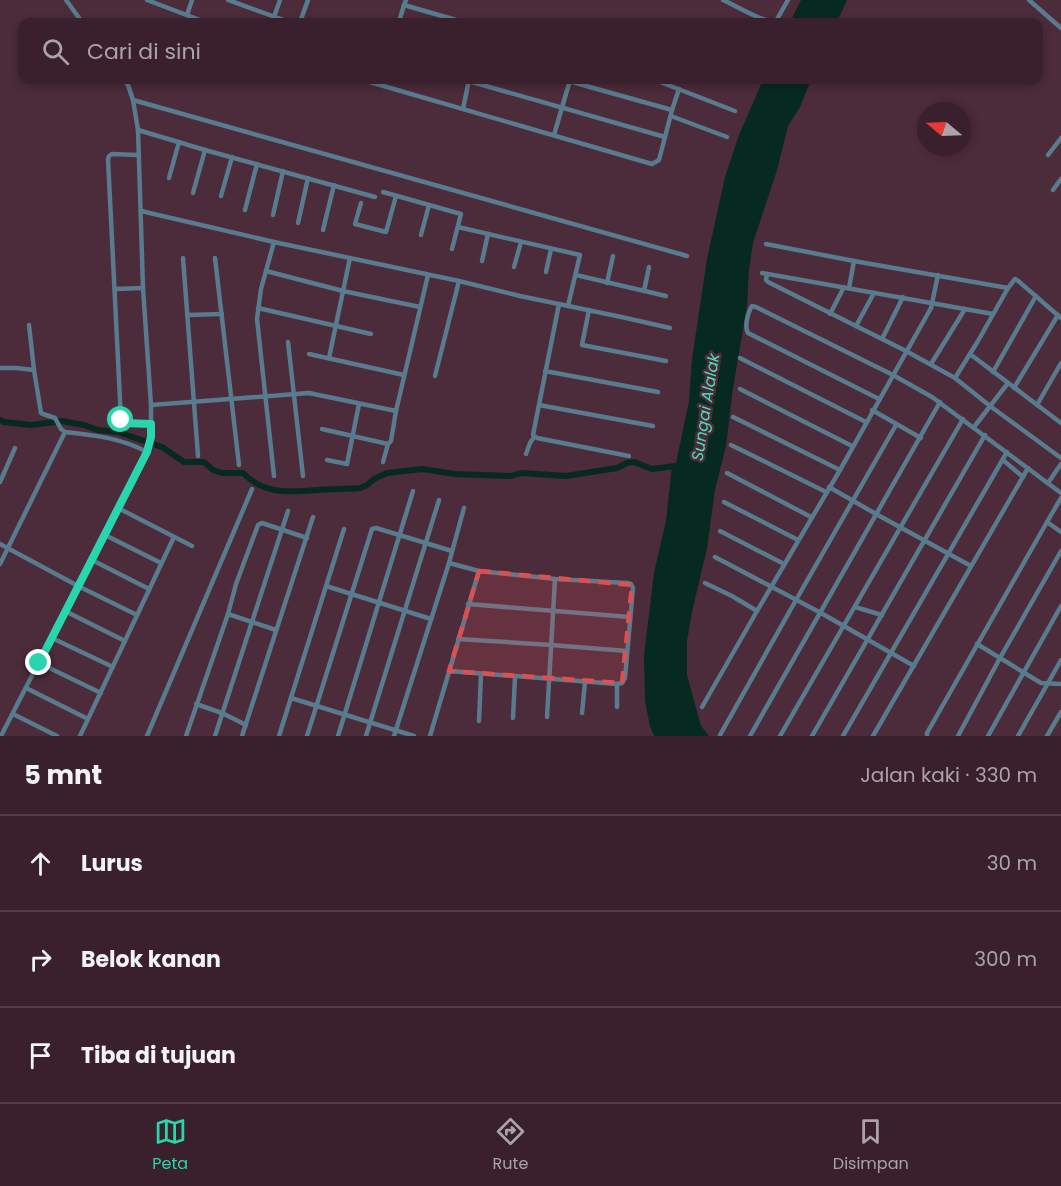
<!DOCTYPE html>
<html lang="id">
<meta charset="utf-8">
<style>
:root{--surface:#39202c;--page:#402834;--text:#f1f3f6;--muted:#aba3a9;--line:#533e48;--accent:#29d5ac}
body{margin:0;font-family:Poppins,sans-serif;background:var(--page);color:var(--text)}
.compass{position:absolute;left:917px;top:102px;width:54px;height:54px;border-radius:50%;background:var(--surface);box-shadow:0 3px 9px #0003;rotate:289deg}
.stop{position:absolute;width:18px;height:18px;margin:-14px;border:4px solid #29d5ac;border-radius:50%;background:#fff}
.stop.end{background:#29d5ac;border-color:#fff;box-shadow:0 2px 6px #0008}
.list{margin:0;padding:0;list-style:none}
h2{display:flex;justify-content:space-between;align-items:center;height:78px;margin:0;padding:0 24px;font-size:26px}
h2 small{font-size:20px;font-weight:400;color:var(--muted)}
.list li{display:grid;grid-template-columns:39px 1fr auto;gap:18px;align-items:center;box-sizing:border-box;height:96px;padding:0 24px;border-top:2px solid var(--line)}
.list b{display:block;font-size:22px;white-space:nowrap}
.list em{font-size:20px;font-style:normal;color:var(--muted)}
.icon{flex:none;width:33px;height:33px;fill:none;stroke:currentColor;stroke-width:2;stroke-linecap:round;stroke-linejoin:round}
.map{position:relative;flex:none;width:1061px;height:736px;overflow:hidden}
.search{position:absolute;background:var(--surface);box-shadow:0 3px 9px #0003;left:18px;right:18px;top:18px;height:66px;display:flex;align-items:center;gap:15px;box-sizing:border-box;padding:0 21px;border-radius:12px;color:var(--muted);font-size:22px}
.sheet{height:366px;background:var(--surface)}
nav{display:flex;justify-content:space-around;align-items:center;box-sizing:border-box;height:84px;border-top:2px solid var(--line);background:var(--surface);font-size:16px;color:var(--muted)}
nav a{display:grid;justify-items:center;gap:3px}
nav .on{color:var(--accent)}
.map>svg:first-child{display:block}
.water{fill:#062a20}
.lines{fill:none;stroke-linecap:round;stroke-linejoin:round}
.canal{stroke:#062a20;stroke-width:6}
.street{stroke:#587b8e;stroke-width:4.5}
.route{stroke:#29d5ac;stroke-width:8}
.marked{fill:#d95153;fill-opacity:0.2;stroke:#d95153;stroke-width:4.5;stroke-dasharray:12 8;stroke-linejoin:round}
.labels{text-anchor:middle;stroke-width:5;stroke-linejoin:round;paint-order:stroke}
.water-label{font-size:16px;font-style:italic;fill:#49e1b9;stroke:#4c2b3a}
</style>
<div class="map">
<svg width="1061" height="736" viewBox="0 0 1061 736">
<rect width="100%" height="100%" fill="#4c2b3a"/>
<!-- water -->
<g class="water">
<path d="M801,0H847L837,22H790Z"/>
<path d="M763,80H811L800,107L788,126L777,170L753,243L749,269L747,306L733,388L726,446L715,490L707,548L692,612L687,641V675L701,726L709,736H654L650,726L645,701L644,655L654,573L666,521L672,466L675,468L689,401L692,359L707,259L725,177L739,135Z"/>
</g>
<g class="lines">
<!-- canal -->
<path class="canal" d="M0,420L4,422L31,425L62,421L84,425L98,430L118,432L162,447L184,462H204L213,470L222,473H243C264,495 290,492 318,490C332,489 346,489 360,488L367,485L374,479L387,473L422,469L455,474L511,476L521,473L566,476L617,468L627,463L634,462L652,469L683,465"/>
<!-- street -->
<g class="street">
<path d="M66,0L82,22"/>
<path d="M147,0L205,22"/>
<path d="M228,0L289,22"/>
<path d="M406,0L404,5L463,22"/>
<path d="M723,0C737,6 761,22 776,21L788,0"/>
<path d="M1029,0L1061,28"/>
<path d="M187,15L192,0"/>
<path d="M274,17L280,0"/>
<path d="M300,22L308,0"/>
<path d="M399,22L404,5"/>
<path d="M363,80L652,164L659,160L672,110"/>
<path d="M465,80L665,137"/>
<path d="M565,80L672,110L679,89"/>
<path d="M655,80L735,111"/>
<path d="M133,100L687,256"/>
<path d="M463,109L469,80"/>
<path d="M671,116L727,137"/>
<path d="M138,130L205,150L375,197"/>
<path d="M554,135L570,80"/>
<path d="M138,155L112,154L109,156L108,159L121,420L124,422L151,424"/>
<path d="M1048,155L1061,138"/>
<path d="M169,178L179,142"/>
<path d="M1053,190L1061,179"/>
<path d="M383,192L461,214L452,249"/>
<path d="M193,193L205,150"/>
<path d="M221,196L232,157"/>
<path d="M361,203L355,224L386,232L396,196"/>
<path d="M245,210L257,164"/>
<path d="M141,211L274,242L459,281L520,296L626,318L670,328"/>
<path d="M273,215L283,171"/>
<path d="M298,223L308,178"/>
<path d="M458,227L580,255L568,306"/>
<path d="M323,230L334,185"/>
<path d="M421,235L429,205"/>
<path d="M766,244L854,261L1008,288"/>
<path d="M183,258L198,456"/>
<path d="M215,258L239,465"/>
<path d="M482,261L488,234"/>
<path d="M514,267L521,242"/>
<path d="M266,271L343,291L420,307"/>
<path d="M546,272L551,249"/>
<path d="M762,273L993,314"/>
<path d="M767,274L766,280L768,282L906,351L955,378L990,406L1061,458"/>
<path d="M576,275L666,296"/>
<path d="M607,283L613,256"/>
<path d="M849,288L854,261"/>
<path d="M115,289L143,288"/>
<path d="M644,291L649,267"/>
<path d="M559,304L533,435L537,438L629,456"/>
<path d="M258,308L371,334"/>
<path d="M589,310L582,345L666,361"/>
<path d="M830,314L844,287"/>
<path d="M187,315L222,314"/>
<path d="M29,325L34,370"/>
<path d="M856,326L874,293"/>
<path d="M882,339L903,297"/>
<path d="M288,342L303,476"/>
<path d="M309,354L404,375"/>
<path d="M970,354L1061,423"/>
<path d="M329,358L350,258"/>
<path d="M740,358L866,422"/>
<path d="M931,364L965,309"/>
<path d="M0,368H16L34,370L41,413L43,414L55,418L61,429L65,432C94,435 121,438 147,452"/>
<path d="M545,371L658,392"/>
<path d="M993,372L1036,296"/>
<path d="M435,376L459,281"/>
<path d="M955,378L978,341L1008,288L1015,279L1017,280L1061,318"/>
<path d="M1014,388L1058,315"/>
<path d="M740,389L852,446"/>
<path d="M879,399L748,333C744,327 748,312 752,306L756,307L893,375L932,397L1061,493"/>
<path d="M151,405L309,393L396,411L428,275"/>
<path d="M539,405L653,426"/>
<path d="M1037,405L1061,363"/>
<path d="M872,410L921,438"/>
<path d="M733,417L840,470"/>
<path d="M974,427L1008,383"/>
<path d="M322,429L388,444L391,441L396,411"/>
<path d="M731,445L826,492"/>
<path d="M526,454L530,443L534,437"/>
<path d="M327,460L347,464L359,404"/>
<path d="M1003,460L1023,477"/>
<path d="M383,462L388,444"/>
<path d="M727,473L811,517"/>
<path d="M274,476L257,319L261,289L274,242"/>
<path d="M0,482L15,448"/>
<path d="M1048,483L1061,464"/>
<path d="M829,487L876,514L971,566"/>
<path d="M724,502L798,540"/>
<path d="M118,508L192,546"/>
<path d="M1047,522L1061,532"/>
<path d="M720,531L784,564"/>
<path d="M105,535L161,563"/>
<path d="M0,544L78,586L137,615"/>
<path d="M715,557L821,613L914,666"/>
<path d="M92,560L149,589"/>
<path d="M0,564L65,432"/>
<path d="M705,583L732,596L757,611"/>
<path d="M326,586L431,619"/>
<path d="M468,604L630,617"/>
<path d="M855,607L882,615"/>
<path d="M65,611L125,641"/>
<path d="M228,614L276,630"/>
<path d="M52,638L113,667"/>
<path d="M458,639L551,645L627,651"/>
<path d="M977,644L1041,683L1061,684"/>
<path d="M39,663L101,693"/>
<path d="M449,671L617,684L622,683L625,678L633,588L631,584L627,583L555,579L479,571L449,563"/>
<path d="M26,688L88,719"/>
<path d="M291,698L414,736"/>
<path d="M196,704L222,713L246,725"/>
<path d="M617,707V684"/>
<path d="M702,707L757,611L840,470L931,308L938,275"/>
<path d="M582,713L585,682"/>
<path d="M13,714L57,736"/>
<path d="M547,717L555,579"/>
<path d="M513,718L515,677"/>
<path d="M479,721L481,675"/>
<path d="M720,735L796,600L896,425"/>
<path d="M1,736L135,475L147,452L151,437V405L143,288L138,130L133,100L128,85L124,80"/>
<path d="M80,736L174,537"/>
<path d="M147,736L252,489"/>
<path d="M186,736L228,614L236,584L258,525L262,523L307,538"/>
<path d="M215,736L288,511"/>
<path d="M242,736L313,517"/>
<path d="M279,736L344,529"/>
<path d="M307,736L372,529L376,528L452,551"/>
<path d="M338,736L413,491"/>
<path d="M366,736L439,500"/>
<path d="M394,736L449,563L464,508"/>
<path d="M430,736L479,571"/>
<path d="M750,736L940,402"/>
<path d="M780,736L963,419"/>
<path d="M812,736L985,435"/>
<path d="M843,736L1007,452"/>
<path d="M873,736L1028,468"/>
<path d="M927,736V733L1047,522L1061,498"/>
<path d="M958,736L1000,658L1061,551"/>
<path d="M988,736L1061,606"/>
<path d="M1018,736L1061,660"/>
<path d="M1047,736L1061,712"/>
</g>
</g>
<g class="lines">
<!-- route -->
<path class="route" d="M39,663L147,452L151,437V424L124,423L121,420"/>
</g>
<!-- marked area -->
<path class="marked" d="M479,571L632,585L622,683L449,671Z"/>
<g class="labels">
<!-- water labels -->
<g class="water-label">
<text transform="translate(705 407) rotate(-81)" y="6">Sungai Alalak</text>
</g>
</g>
</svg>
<svg class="compass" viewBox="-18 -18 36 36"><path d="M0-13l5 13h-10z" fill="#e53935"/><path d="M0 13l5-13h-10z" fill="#aba3a9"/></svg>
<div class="stop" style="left:121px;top:420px"></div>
<div class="stop end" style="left:39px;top:663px"></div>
<div class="search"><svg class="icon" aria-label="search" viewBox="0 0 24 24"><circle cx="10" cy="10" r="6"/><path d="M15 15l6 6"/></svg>Cari di sini</div>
</div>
<section class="sheet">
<h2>5 mnt<small>Jalan kaki · 330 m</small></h2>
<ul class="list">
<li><svg class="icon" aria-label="ahead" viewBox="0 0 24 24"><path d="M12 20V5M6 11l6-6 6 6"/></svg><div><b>Lurus</b></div><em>30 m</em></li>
<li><svg class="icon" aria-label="right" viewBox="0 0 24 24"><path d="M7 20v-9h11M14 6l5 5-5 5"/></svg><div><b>Belok kanan</b></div><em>300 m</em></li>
<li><svg class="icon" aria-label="arrive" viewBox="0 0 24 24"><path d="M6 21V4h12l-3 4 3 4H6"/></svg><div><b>Tiba di tujuan</b></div></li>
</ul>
</section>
<nav>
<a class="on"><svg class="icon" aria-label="map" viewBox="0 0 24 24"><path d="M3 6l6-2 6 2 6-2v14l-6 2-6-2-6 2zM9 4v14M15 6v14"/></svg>Peta</a>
<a><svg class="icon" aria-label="directions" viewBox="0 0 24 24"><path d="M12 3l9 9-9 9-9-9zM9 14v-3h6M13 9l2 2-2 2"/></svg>Rute</a>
<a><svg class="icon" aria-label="saved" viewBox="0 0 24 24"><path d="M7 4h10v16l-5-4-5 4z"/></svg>Disimpan</a>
</nav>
